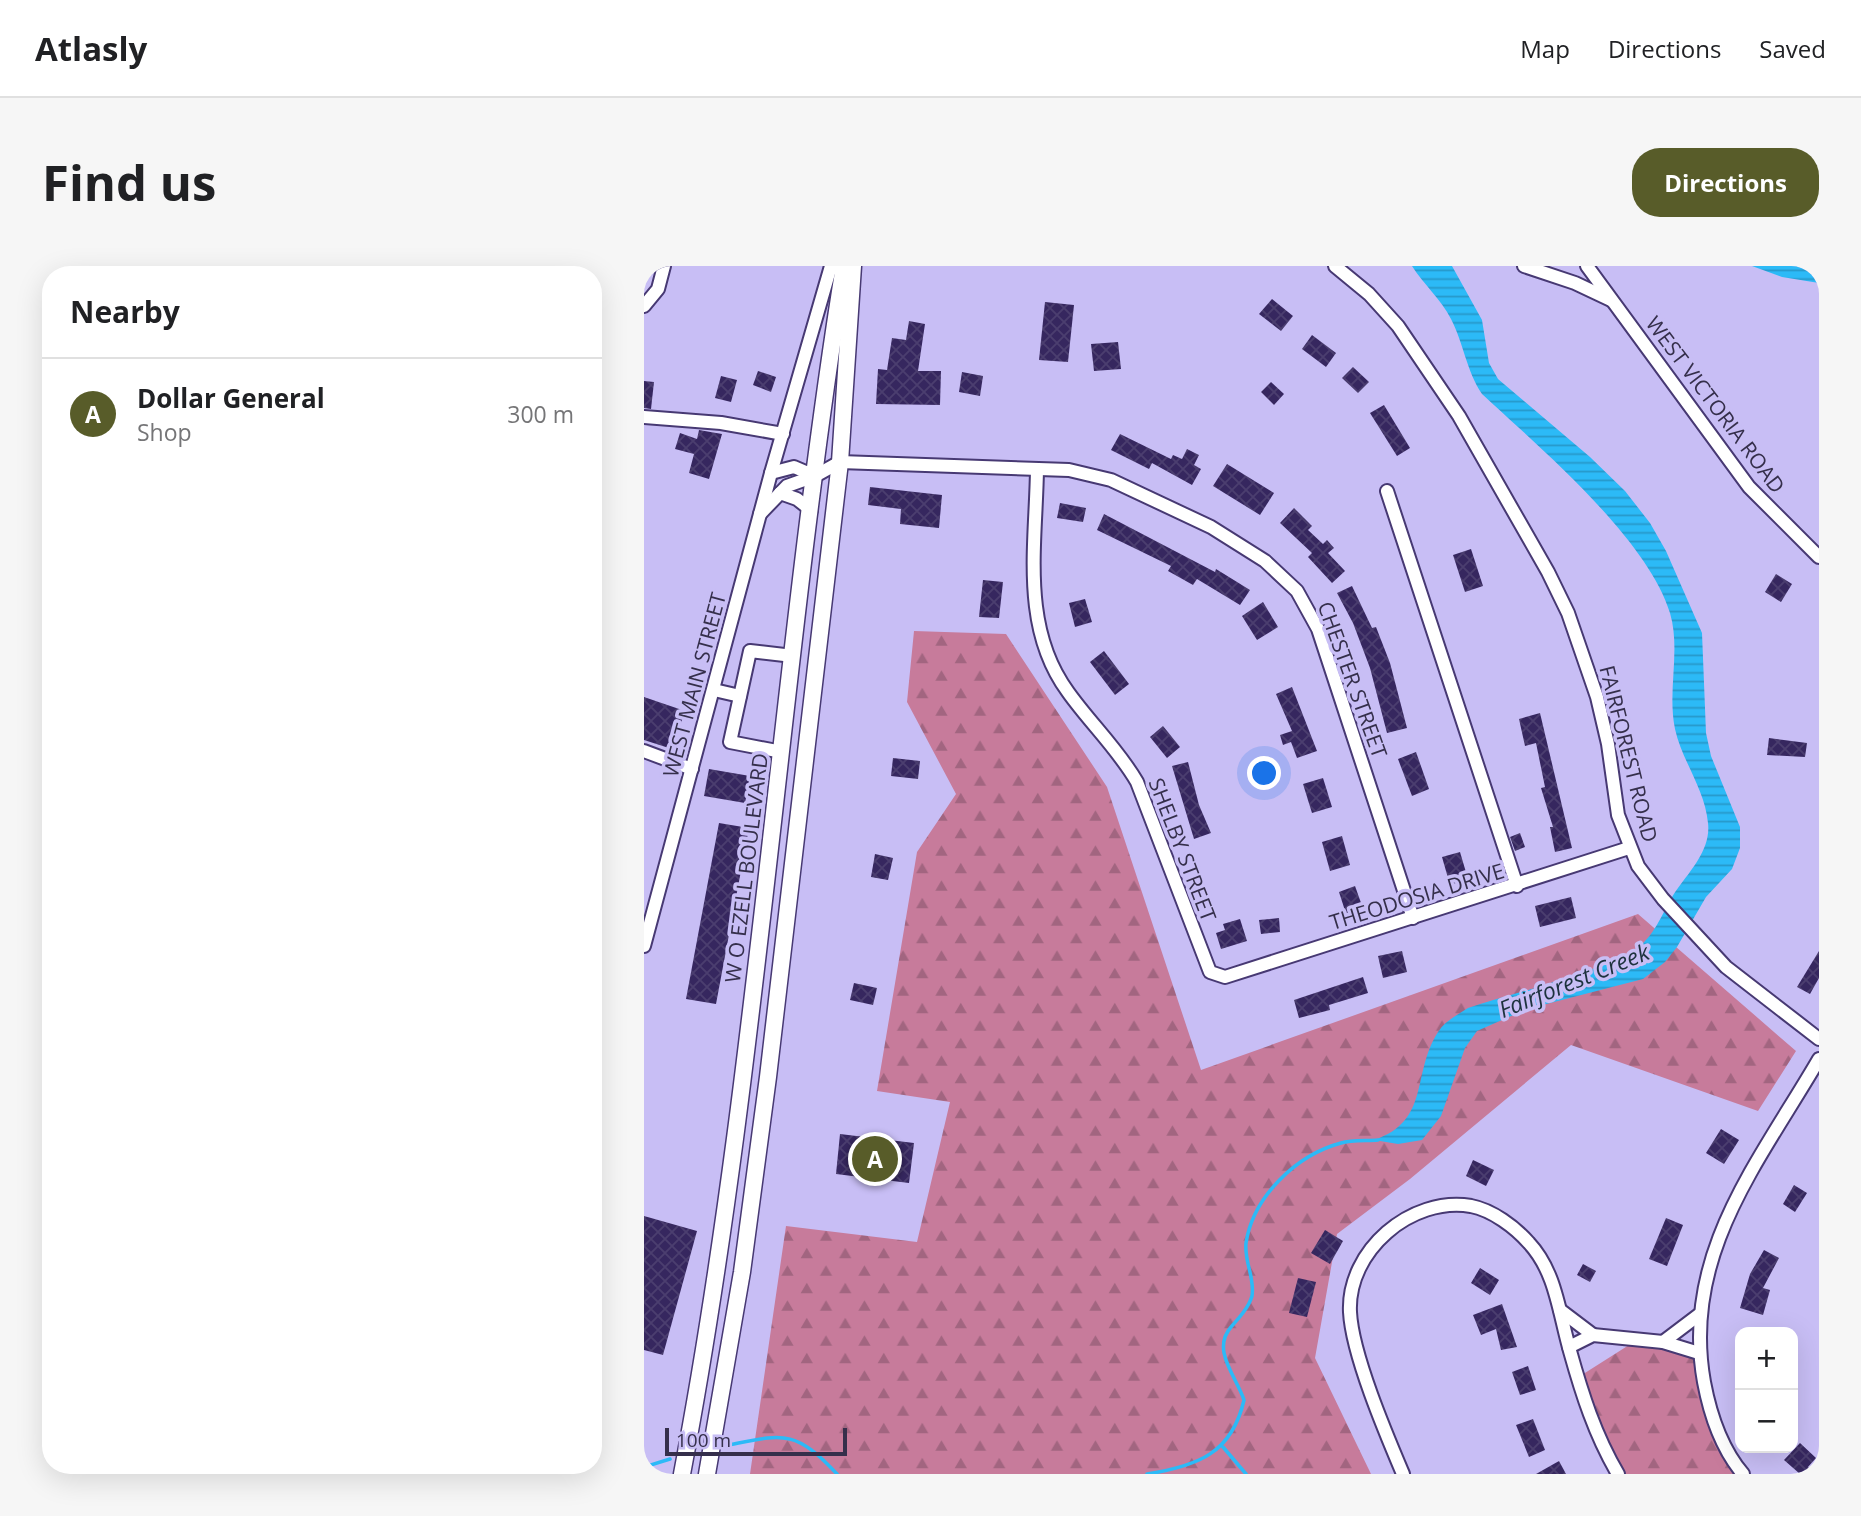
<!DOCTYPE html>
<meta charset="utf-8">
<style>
:root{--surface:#fff;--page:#f6f6f6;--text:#202124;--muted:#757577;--line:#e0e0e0;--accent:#585c29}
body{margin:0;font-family:"Open Sans",sans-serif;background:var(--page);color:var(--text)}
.controls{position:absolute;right:21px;bottom:21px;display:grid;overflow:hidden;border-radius:14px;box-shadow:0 7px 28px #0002}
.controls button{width:63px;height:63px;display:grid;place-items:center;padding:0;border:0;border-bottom:2px solid var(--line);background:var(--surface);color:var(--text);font:35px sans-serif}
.scale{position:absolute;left:21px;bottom:18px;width:182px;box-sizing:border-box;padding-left:7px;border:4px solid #352f4b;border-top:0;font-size:19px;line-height:24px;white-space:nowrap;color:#352f4b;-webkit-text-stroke:5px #c8bef5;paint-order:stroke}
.you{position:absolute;left:621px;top:508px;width:24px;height:24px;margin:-18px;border:5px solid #fff;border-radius:50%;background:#1a73e8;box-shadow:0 0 0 10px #1a73e833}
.badge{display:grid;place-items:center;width:46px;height:46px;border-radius:50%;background:var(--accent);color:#fff;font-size:23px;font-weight:700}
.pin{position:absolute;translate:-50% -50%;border:4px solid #fff;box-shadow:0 2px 7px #0006}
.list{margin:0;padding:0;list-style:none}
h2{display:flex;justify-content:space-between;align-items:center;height:91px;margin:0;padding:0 28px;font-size:30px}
h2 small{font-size:23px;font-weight:400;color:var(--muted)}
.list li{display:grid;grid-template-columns:46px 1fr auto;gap:21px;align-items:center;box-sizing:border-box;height:112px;padding:0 28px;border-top:2px solid var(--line)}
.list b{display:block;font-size:26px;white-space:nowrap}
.list p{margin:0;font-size:23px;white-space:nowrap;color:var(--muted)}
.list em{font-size:23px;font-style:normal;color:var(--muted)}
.map{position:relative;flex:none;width:1175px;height:1208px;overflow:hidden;border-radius:28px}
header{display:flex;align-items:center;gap:42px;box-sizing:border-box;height:98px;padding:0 35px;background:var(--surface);border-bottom:2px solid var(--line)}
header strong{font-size:33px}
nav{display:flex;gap:38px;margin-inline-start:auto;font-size:24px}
.intro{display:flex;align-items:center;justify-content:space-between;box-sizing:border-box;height:168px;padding:0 42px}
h1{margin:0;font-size:49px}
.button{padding:18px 32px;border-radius:28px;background:var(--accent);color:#fff;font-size:24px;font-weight:700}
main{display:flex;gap:42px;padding:0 42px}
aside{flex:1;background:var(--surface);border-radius:28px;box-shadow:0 7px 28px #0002}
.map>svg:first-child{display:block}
.forest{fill:url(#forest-firs)}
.water{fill:url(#water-rules)}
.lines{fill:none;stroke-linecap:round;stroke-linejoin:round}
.stream{stroke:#2cbaf7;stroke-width:3.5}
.building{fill:url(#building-cross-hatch)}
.minor-casing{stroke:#473973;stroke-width:16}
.major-casing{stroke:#473973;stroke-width:19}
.minor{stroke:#fff;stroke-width:12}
.major{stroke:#fff;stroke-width:16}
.labels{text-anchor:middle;stroke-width:7;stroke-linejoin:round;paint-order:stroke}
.street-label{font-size:21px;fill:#352f4b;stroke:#c8bef5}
.water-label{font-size:23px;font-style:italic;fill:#1d323e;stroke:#c8bef5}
</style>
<header>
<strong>Atlasly</strong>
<nav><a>Map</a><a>Directions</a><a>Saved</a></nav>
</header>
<div class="intro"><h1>Find us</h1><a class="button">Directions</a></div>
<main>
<aside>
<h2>Nearby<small></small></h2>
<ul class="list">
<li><span class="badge">A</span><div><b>Dollar General</b><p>Shop</p></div><em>300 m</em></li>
</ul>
</aside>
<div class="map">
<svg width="1175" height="1208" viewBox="0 0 1175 1208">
<defs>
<pattern id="forest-firs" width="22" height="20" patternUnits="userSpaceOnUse" patternTransform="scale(1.75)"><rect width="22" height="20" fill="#c77b9b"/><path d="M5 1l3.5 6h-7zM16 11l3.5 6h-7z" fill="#a26580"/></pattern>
<pattern id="water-rules" width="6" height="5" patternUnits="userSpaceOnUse" patternTransform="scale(1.75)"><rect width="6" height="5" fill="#2cbaf7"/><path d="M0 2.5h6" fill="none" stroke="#2698ca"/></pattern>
<pattern id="building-cross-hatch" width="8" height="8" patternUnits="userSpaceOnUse" patternTransform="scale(1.75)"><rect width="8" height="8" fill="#36275f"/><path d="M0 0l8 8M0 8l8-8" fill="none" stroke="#4b3e6f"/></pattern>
</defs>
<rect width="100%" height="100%" fill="#c8bef5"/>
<!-- forest -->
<g class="forest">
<path d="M270,365L362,368L463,521L557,804L994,648L1152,785L1114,845L927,779L766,913L693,968L671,1092L727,1208H106L142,960L273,976L306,836L233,825L273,586L312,528L263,436Z"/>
<path d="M985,1079L1055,1087L1082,1184L1103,1208H975L933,1112Z"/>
</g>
<!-- water -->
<g class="water">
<path d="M768,0H808L838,54L845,97L854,113L946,191L981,225L1006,257L1022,285L1058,367L1062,467L1067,490L1096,561V582L1088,603L1062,631L1033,681L1021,696L999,713L883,743L833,765L821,782L797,850L778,874L754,878L730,874C787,855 767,808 794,766C801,755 813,749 824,742C863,729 969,703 997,679C1015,663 1020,641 1034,622C1048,603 1067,582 1064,557C1061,523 1038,495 1031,463C1023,424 1037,385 1026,347C1003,272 896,182 838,128C822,104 820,78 807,53C797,33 780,19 768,0Z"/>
<path d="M1108,0H1175V17L1138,11Z"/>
</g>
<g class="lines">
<!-- stream -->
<g class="stream">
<path d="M79,1180C138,1169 149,1161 193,1208"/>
<path d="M579,1181L602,1208"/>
<path d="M0,1201L26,1193"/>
<path d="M503,1208C554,1200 588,1187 600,1134C592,1110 567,1084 587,1061C595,1052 605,1041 608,1030C611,1011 600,996 602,977C609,931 652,889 697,877C708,874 722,875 734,874"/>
</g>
</g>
<!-- building -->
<g class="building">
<path d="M628,33L649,50L637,65L615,48Z"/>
<path d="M401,36L430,39L424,96L395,94Z"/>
<path d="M265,55L281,58L274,105H297L296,139L232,138L234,103L243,104L248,72L262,74Z"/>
<path d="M668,69L692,87L682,101L658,83Z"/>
<path d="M474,76L477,103L450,105L447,78Z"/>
<path d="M709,101L725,116L714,127L698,112Z"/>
<path d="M114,105L132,111L127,126L109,119Z"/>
<path d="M318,106L339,110L336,130L315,126Z"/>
<path d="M77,110L93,114L87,136L71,132Z"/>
<path d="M0,115L10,116L7,143L0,142Z"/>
<path d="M627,116L640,128L630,139L617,126Z"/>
<path d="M740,139L766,182L753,190L726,147Z"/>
<path d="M55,164L78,168L65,213L45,207L50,188L31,183L36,167L53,173Z"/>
<path d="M476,168L527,193L529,189L538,193L543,183L555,189L550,199L557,203L548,219L508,197L505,203L467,184Z"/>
<path d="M583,198L630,227L616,249L569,220Z"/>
<path d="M226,221L298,229L295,262L256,258L257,243L224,239Z"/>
<path d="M416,237L442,242L439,256L413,252Z"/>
<path d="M650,242L668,260L664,264L679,278L683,274L690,282L684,287L701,305L688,317L664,291L668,287L636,257Z"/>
<path d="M460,248L571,306L572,303L606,324L596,339L553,313L549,319L524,305L527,300L453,264Z"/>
<path d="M827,283L839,320L821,326L809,289Z"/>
<path d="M1132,308L1148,318L1137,336L1121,326Z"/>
<path d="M339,314L359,316L355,352L335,351Z"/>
<path d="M708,320L728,362L732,361L746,397L763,462L743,467L726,402L709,357L693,327Z"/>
<path d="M441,333L448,356L431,361L425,337Z"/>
<path d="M619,336L634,361L613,374L598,350Z"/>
<path d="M460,385L485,418L471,429L446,396Z"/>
<path d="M648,421L673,485L653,492L647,476L639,479L636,469L648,465L632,428Z"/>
<path d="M0,431L41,445L28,483L0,474Z"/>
<path d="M896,447L928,582L911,586L906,561H909L897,522L901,521L892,477L881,480L875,453Z"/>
<path d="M519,460L536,481L523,492L506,471Z"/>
<path d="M1125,472L1163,477L1161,491L1123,489Z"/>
<path d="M772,486L785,523L768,530L754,493Z"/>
<path d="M249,492L276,495L274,513L247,510Z"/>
<path d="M544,496L555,539L567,567L550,573L528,500Z"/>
<path d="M65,503L106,510L101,537L60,530Z"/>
<path d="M679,512L688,541L668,547L659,518Z"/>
<path d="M75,557L105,562L72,738L42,733Z"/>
<path d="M876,567L881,581L871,585L866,571Z"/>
<path d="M698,570L706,599L686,605L678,576Z"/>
<path d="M816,586L824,613L806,619L798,591Z"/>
<path d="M231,588L249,592L244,614L227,611Z"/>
<path d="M711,620L721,648L704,654L695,626Z"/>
<path d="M927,631L932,652L896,661L891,640Z"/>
<path d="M635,652L636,666L617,668L615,654Z"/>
<path d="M596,653L603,675L577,683L572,667L581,664L579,658Z"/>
<path d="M758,685L763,706L739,712L734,690Z"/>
<path d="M1175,685V712L1166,728L1153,721Z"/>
<path d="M719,711L724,727L685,739L686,744L655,752L650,734Z"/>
<path d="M210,717L233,722L229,739L206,734Z"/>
<path d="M1077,863L1095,874L1080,898L1062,887Z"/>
<path d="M196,868L270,877L265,917L192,908Z"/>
<path d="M829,894L850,904L842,920L822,910Z"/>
<path d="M1150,919L1163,927L1151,946L1139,938Z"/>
<path d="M0,950L53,965L19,1089L0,1084Z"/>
<path d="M1022,952L1039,959L1023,1000L1005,993Z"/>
<path d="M681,964L699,975L686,998L667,987Z"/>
<path d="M1120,984L1135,992L1119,1022L1126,1024L1119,1049L1096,1042L1106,1008Z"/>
<path d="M939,998L952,1005L946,1016L933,1009Z"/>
<path d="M836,1002L855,1014L846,1029L827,1017Z"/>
<path d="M654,1012L672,1016L663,1051L645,1047Z"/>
<path d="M858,1038L873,1081L857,1084L852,1063L837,1069L829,1049Z"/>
<path d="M884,1100L892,1124L876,1129L868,1106Z"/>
<path d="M889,1153L901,1184L885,1191L872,1159Z"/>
<path d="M1156,1177L1172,1192L1164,1201L1171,1208H1156L1140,1194Z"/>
<path d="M915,1195L922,1208H892Z"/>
</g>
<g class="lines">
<defs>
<g id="minor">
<path d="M691,0L725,28L754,60L815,150L904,306L924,347L953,431L964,478L974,549L994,600L1019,633L1082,701L1175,773"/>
<path d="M880,0L931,17L967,34"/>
<path d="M943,0L1105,221L1175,291"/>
<path d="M0,40L14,23L20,0"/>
<path d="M0,151L77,157L139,168"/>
<path d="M393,203C392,279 376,361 424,426C446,457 474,483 493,516L566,706L581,711L985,582"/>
<path d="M127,207L150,201L171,210"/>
<path d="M743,225L873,620"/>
<path d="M136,227L153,233L167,244"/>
<path d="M116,248L143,220L171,210L196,196L425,204L467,214L567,261L621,295L653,325L674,363L769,652"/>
<path d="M70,424L96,430"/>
<path d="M0,485L48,503"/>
<path d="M138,486L86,476L106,385L149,390"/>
<path d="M0,680L127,207L187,0"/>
<path d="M916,1044L949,1069"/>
<path d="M1019,1076L1056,1048"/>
<path d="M925,1081L949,1069L1019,1076L1055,1087"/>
<path d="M759,1208C742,1168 708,1088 706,1046C703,985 767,930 827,940C848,944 871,961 885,977C912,1006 915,1047 926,1085C938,1128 951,1169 974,1208"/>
<path d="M1099,1208C1077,1182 1066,1148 1060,1116C1037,989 1115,896 1175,793"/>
</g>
<g id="major">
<path d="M38,1208C114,808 136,401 200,0"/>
<path d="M63,1208L98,1006L124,811L196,196L209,0"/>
</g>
</defs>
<!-- minor casing -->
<use href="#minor" class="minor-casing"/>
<!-- major casing -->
<use href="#major" class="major-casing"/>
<!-- minor -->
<use href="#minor" class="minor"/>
<!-- major -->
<use href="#major" class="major"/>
</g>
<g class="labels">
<!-- street labels -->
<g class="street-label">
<text transform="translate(1071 139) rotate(53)" y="7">WEST VICTORIA ROAD</text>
<text transform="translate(708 414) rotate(70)" y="7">CHESTER STREET</text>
<text transform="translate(51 419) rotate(-75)" y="7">WEST MAIN STREET</text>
<text transform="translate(984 488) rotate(76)" y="7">FAIRFOREST ROAD</text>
<text transform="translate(538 584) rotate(69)" y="7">SHELBY STREET</text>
<text transform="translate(103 602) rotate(-83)" y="7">W O EZELL BOULEVARD</text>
<text transform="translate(773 631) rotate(-17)" y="7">THEODOSIA DRIVE</text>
</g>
<!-- water labels -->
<g class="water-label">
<text transform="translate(930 715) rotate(-22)" y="8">Fairforest Creek</text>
</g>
</g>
</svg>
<div class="controls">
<button>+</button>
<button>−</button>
</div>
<div class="scale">100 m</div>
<div class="you"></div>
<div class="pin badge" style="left:231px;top:893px">A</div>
</div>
</main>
